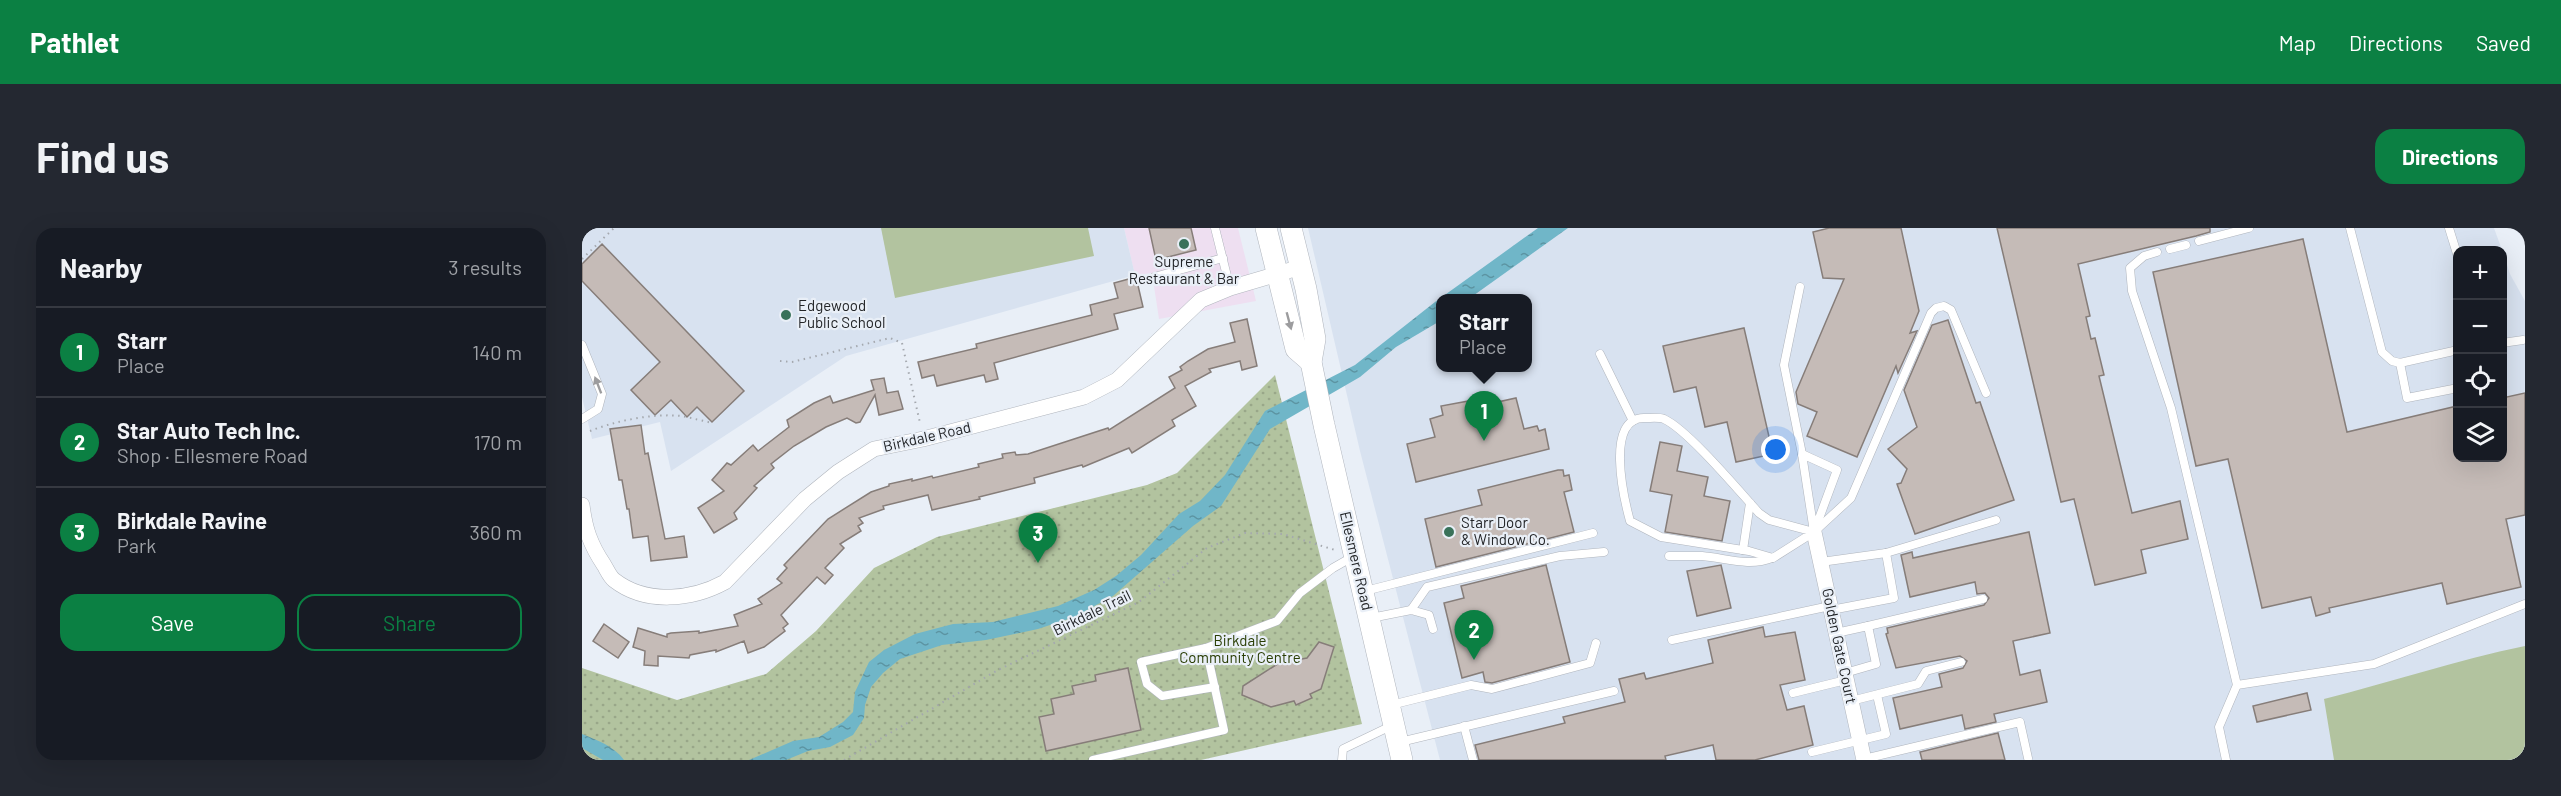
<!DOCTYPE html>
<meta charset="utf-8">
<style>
:root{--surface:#171b24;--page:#242831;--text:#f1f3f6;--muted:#9ea1a6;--line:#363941;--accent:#0b8043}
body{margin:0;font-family:Barlow,sans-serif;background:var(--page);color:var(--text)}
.controls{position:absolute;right:18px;top:18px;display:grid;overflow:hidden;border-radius:12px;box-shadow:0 6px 24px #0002}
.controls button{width:54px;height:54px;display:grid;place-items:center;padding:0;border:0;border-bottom:2px solid var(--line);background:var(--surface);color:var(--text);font:30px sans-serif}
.you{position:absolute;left:1194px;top:222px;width:21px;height:21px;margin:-15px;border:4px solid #fff;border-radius:50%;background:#1a73e8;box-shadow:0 0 0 9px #1a73e833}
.badge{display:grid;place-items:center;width:39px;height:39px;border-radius:50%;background:var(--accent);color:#fff;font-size:20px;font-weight:700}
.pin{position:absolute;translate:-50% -50px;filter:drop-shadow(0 2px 3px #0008)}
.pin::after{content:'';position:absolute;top:32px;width:21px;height:18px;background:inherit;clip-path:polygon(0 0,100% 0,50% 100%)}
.popup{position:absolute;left:854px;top:66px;width:96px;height:78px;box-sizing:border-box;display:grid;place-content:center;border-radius:12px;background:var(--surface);filter:drop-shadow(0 2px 4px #0005);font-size:20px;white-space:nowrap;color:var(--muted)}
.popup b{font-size:22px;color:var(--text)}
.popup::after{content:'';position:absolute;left:50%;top:100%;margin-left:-12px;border:12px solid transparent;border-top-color:var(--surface)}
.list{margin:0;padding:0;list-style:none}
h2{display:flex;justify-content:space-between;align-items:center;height:78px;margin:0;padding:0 24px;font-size:26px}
h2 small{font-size:20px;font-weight:400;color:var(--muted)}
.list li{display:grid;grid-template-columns:39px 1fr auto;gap:18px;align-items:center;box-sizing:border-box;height:90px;padding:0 24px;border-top:2px solid var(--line)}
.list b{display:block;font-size:22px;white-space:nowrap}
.list p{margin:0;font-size:20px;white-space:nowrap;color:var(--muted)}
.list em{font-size:20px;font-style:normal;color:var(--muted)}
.actions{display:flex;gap:12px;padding:18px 24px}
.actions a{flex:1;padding:14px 0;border:2px solid var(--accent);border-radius:18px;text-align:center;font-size:21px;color:var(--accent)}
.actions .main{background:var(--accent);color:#fff}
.icon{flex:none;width:33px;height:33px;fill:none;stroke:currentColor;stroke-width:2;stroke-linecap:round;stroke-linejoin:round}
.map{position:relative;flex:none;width:1943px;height:532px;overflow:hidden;border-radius:18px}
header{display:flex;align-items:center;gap:36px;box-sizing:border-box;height:84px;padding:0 30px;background:var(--accent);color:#fff}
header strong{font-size:28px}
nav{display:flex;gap:33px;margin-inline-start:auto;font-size:21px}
.intro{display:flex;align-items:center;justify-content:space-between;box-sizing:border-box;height:144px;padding:0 36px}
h1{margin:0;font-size:42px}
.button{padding:15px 27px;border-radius:18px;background:var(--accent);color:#fff;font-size:21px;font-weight:700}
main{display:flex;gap:36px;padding:0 36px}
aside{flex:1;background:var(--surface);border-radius:18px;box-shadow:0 6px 24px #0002}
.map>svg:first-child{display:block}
.commercial{fill:#eedff1}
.built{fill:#d8e2f0;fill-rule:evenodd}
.grass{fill:#b2c39f}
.park{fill:url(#park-dots)}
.water{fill:url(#water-ripples)}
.building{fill:#c5bbb7;stroke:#867d79;stroke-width:1.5}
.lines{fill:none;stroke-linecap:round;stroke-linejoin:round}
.lane-casing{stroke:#b0b5bd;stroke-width:9}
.street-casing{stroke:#b0b5bd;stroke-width:16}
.secondary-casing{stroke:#b0b5bd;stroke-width:22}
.path{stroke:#a4a8ae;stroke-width:2;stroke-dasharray:1.5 4.5;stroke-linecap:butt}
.lane{stroke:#fff;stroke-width:8}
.street{stroke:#fff;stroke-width:15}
.secondary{stroke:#fff;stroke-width:21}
.oneway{fill:#9c9c9e}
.poi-dot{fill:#39725a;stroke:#e9eff7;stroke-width:2}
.labels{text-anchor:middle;stroke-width:4.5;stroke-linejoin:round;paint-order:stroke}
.poi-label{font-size:15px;fill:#222427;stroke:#e9eff7;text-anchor:start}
.street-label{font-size:15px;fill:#222427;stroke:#e9eff7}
.park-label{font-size:15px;fill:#293d03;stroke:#e9eff7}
</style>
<header>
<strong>Pathlet</strong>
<nav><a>Map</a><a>Directions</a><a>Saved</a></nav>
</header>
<div class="intro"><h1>Find us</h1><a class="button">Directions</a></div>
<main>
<aside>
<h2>Nearby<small>3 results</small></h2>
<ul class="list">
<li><span class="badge">1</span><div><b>Starr</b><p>Place</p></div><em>140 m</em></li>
<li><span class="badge">2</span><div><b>Star Auto Tech Inc.</b><p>Shop · Ellesmere Road</p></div><em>170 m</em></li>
<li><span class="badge">3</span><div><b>Birkdale Ravine</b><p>Park</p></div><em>360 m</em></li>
</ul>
<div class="actions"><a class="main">Save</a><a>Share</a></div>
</aside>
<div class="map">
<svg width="1943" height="532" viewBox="0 0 1943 532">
<defs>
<pattern id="park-dots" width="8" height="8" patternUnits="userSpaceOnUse" patternTransform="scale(1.5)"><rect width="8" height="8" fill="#b2c39f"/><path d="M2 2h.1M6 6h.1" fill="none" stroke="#99a789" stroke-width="1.8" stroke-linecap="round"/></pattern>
<pattern id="water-ripples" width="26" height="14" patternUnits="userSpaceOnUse" patternTransform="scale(1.5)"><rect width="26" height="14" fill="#70b6c8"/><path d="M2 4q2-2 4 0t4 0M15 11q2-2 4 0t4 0" fill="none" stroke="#5c94a2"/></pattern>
</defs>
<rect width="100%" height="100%" fill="#e9eff7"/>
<!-- commercial -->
<path class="commercial" d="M542,0H656L674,73L577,91L570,45L553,47Z"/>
<!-- built -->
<g class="built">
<path d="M0,0H542L553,47L264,128L89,243L78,194L10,211L0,169Z"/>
<path d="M726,0H1912L1920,22H1876V230H1920L1921,24L1928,46L1943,73V532H858L778,223ZM858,70H946V140H858Z"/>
</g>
<!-- grass -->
<g class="grass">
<path d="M299,0H506L512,28L313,70Z"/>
<path d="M1943,418V532H1752L1742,471C1809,454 1875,432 1943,418Z"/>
</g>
<!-- park -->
<path class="park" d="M693,147L780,496L619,532H0V440L95,472L184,446L234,403L292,340L355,309L565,257L595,245Z"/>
<!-- water -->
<g class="water">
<path d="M956,0H986L888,70H858V93L814,119L778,149L688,201L639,278L611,298L531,368L492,389L456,401L404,412L360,417L318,431L301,445L289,459L283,477L282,490L271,507L248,519L226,523L204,532H167L211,513L237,509L261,494L271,484L273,464L287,434L302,422L333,406L371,396L411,394L476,378L512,362L534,348L559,327L597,286L618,273L643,247L683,183L773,137L853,74Z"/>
<path d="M0,506C15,512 32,518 42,532H21L0,520Z"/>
</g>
<!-- building -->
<g class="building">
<path d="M567,0H609L614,22L574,32Z"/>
<path d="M1247,0H1319L1337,83L1328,105L1335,103L1316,145L1314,138L1275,229L1225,208L1235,184L1216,176L1214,164L1262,51L1241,50L1231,4Z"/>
<path d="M1415,0H1628V4L1614,8L1496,36L1508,88L1504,89L1509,111L1513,110L1522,147L1517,148L1550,285L1598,273L1606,311L1559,322L1564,345L1513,357L1492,271L1479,274Z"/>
<path d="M1721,11L1765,204L1875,178V230H1920V170L1943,165V287L1924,291L1939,359L1865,376L1860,355L1747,380L1748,384L1734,388L1729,369L1680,380L1646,231L1614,238L1571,44Z"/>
<path d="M20,16L162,163L130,194L115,179L105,189L89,172L73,187L49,162L78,134L0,53V36Z"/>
<path d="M554,49L561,79L532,86L536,101L412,135L416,151L404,154L402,147L355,158L352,147L340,150L336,134L395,120L394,116L510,87L508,77L536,70L532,55Z"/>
<path d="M665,91L675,138L660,142L658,133L627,141L629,144L603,158L614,178L590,192L593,198L550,225L547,220L501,239L500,237L452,250L453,255L397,269L398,271L350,282L346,267L301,278L302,281L277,290L281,295L276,298L279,303L258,316L262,320L243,340L251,347L243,356L235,349L199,387L206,396L201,400L203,403L182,419L166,425L162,413L134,424V422L108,427L107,430L76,428V438L62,437L63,423L51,419L56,400L85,409V406L89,405L117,403V405L156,398L152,387L180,376L176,371L200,355L195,351L205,340L202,337L246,291L289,264L307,258V256L330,251V253L350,248L351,250L397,239L396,236L421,230L420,226L433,224L434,227L446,226L526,200L527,202L593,160L587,149L600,142L598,139L606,133L626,121L653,114L648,95Z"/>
<path d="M1366,92L1394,175L1398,174L1432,272L1333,306L1315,256L1319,255L1325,241L1306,221L1335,199L1322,162L1350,97Z"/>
<path d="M1162,100L1191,226L1154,234L1145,194L1123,199L1114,159L1092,164L1081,118Z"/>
<path d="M302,150L305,165L316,163L321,181L297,187L293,167L278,194L274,195L265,190L244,199L212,218L189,236L192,240L172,258L175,260L152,285L155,291L132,305L116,280L142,263L130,252L145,235L149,237L171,217L176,223L207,199L205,192L232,175L248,168L251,175L292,162L289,152Z"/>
<path d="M934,170L942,201L955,198L957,203L963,201L967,221L834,254L825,216L853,209L848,191L861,187L859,178L892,172L893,179Z"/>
<path d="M59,197L63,226L66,225L83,311L102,308L105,329L69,333L66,308L51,310L47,281H45L40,252H37L28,201Z"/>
<path d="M1078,214L1100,218L1095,243L1126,249L1122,268L1148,273L1140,313L1083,304L1090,267L1068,263Z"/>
<path d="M976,242H981L982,248L987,247L990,262L982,264L992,304L854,339L843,291L900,277L896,262Z"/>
<path d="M1447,304L1468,405L1431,413L1438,447L1458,442L1465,474L1412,486L1414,494L1383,501L1380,487L1318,501L1311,470L1360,459L1357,446L1381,440L1385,433L1378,428L1314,440L1304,406L1306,405L1305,400L1402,377L1407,370L1403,365L1395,366L1393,354L1328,369L1319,327L1330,324L1331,330Z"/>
<path d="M964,337L988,434L910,455L903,454L901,444L880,450L862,375L882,370L879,358Z"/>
<path d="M1139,337L1149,380L1115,388L1105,343Z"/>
<path d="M22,396L47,414L36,430L11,413Z"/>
<path d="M1181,399L1183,409L1213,404L1223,452L1198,457L1205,482L1222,478L1231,517L1173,532H1134L1131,517L1083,528L1084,532H897L893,517L983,495L981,489L1043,474L1037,451L1062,445L1064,451L1131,435L1126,412Z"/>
<path d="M737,414L752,419L739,461L728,466L730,470L714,477L712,473L689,479L660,467L661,458L697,435L725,430Z"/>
<path d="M546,440L559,502L464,523L457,489L472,486L469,471L492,466L490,458L514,453L513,447Z"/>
<path d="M1725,465L1729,482L1675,494L1671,478Z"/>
<path d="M1416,505L1423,532H1340L1338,524Z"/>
</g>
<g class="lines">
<defs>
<g id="lane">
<path d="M633,0L648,60"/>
<path d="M1768,0L1800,124L1810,133L1818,135L1876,122"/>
<path d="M1867,0L1876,29"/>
<path d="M1617,13L1667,0"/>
<path d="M1588,21L1604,17"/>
<path d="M1575,24L1562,28L1548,40L1550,63L1589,180L1655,457L1792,436L1943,376"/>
<path d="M572,49L641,30"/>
<path d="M1218,59L1202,137L1220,226"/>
<path d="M1920,115L1941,112"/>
<path d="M0,117L20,166L16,181L0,191"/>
<path d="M1018,126L1051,193"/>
<path d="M1818,135L1825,170L1876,160"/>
<path d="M1220,226L1255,242L1232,304Z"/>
<path d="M1232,304L1187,292L1177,285C1157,263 1106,202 1082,191C1077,189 1069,190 1064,190C1022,187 1042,271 1048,293L1079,309L1167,323L1191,330L1232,304L1269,270L1349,85L1354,80L1362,78L1369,82L1404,165"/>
<path d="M1161,322L1168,275"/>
<path d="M1087,328C1098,328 1109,328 1120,328C1144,330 1167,339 1190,330"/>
<path d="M1239,334L1304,325L1414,292"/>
<path d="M783,363L1011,305"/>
<path d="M829,382L845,359L978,328L1022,324"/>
<path d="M1249,382L1312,370L1304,325"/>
<path d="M789,390L829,382L847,387L851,401"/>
<path d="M1286,398L1401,371"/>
<path d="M1254,405L1286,398L1294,436L1263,445"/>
<path d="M1090,412L1248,378"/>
<path d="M633,459L580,468L565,456L559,434L624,420L695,393L718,365L751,340L772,328"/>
<path d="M1211,465L1264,452"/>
<path d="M1269,473L1336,456L1344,443L1379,434"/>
<path d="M809,477L889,457L910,461L1008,435L1014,415"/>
<path d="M882,498L891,532"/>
<path d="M818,514L1032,463"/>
<path d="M1230,524L1304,506L1295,467"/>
<path d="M1282,531L1438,494L1446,530"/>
<path d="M511,532L642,502L624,420"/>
<path d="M760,532L761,521L811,497"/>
<path d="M1644,532L1637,499L1655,457"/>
</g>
<g id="street">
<path d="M0,277C3,301 8,316 22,337C25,342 28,349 32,352C64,377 110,372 143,354L223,271L256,244L292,221L341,211L502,169L535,152L619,72L648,60L719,39"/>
<path d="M1232,304L1282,532"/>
</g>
<g id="secondary">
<path d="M684,0L714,121L729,134"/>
<path d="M709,0L724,61L733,111L729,134L742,197L820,532"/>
</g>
</defs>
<!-- lane casing -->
<use href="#lane" class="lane-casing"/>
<!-- street casing -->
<use href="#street" class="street-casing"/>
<!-- secondary casing -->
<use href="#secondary" class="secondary-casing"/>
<!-- path -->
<g class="path">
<path d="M0,31L32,0"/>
<path d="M198,133L210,134L308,110L320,115L338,195"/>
<path d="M8,203C33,193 71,185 99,188C110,190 121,193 131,195"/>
<path d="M262,532L416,442L557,374L625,320L663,305L701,306L753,322"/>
</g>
<!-- lane -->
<use href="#lane" class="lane"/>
<!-- street -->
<use href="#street" class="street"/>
<!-- secondary -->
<use href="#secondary" class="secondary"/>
</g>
<!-- one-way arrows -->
<defs><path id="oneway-solid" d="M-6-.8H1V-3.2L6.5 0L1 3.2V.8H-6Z" transform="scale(1.5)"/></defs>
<g class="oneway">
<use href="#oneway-solid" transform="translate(707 93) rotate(75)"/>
<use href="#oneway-solid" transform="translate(16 157) rotate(-111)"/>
</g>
<!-- markers -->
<g class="poi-dot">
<circle cx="602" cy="16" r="6"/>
<circle cx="204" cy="87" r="6"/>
<circle cx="867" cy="304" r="6"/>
</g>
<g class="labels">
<!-- poi labels -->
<g class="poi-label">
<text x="602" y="39" text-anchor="middle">Supreme<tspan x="602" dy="17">Restaurant &amp; Bar</tspan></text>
<text x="216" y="83">Edgewood<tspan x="216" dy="17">Public School</tspan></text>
<text x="879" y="300">Starr Door<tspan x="879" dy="17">&amp; Window Co.</tspan></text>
</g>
<!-- street labels -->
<g class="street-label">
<text transform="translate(345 209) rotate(-13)" y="5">Birkdale Road</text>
<text transform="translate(774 333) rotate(77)" y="5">Ellesmere Road</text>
<text transform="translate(510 385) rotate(-26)" y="5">Birkdale Trail</text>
<text transform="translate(1257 418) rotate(78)" y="5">Golden Gate Court</text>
</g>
<!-- park labels -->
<g class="park-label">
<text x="658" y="418">Birkdale<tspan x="658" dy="17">Community Centre</tspan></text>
</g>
</g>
</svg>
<div class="controls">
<button>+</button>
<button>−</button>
<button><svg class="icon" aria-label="locate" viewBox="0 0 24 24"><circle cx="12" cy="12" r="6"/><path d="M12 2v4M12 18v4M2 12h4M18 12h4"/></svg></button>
<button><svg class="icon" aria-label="layers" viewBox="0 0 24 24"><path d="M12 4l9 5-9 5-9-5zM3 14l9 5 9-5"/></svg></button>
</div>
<div class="you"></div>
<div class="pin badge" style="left:902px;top:213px">1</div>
<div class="popup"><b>Starr</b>Place</div>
<div class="pin badge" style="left:892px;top:432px">2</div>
<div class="pin badge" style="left:456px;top:335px">3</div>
</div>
</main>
